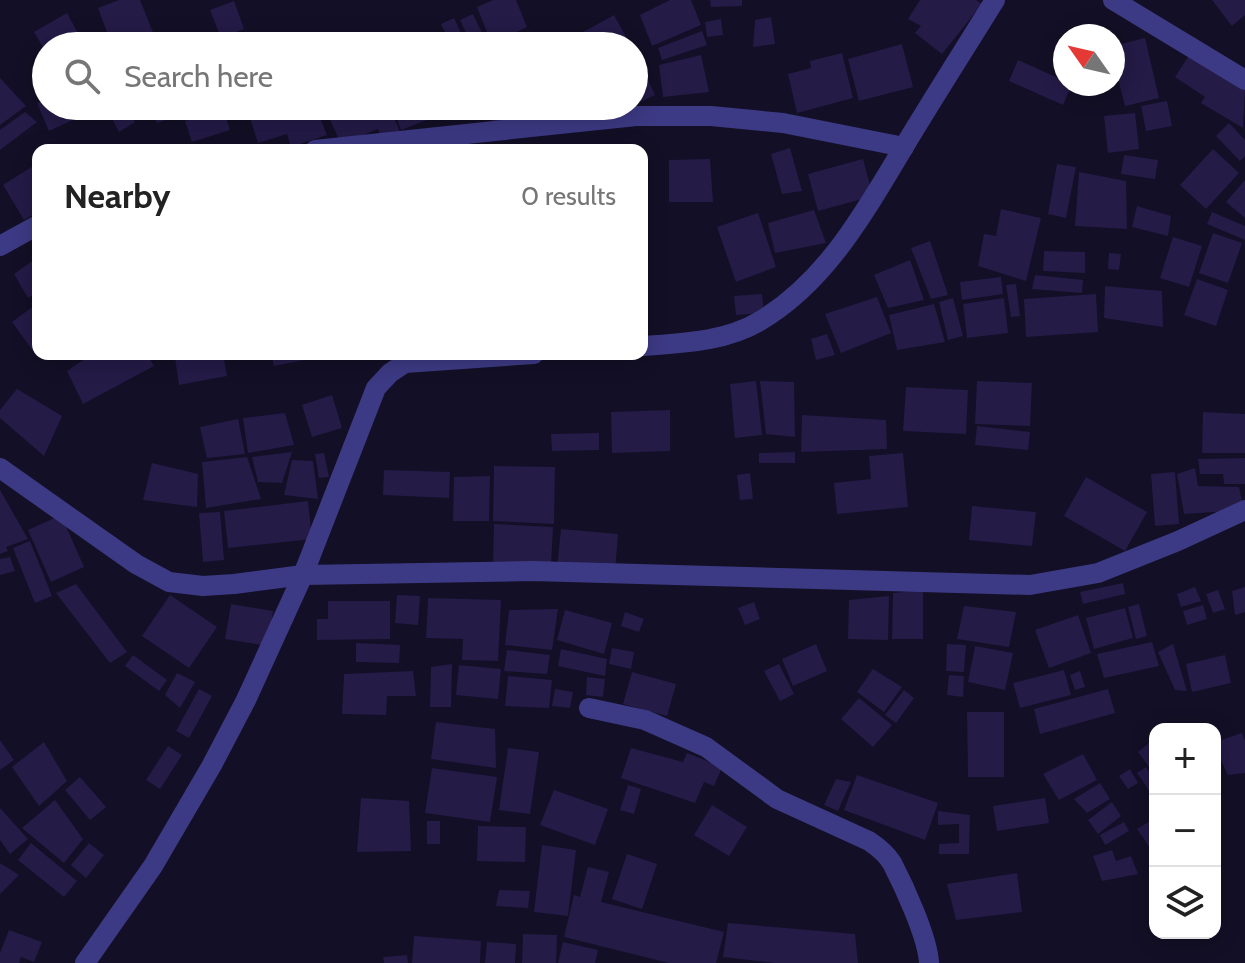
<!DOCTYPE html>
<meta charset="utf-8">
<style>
:root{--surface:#fff;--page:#f2f2f2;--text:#222;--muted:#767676;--line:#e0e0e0}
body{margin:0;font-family:Cabin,sans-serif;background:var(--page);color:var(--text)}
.controls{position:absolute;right:24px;bottom:24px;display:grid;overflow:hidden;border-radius:16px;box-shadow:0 4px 20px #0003}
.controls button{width:72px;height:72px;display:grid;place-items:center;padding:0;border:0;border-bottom:2px solid var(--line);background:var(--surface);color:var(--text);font:40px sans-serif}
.compass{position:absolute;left:1053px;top:24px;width:72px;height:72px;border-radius:50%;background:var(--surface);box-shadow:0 4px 20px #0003;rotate:304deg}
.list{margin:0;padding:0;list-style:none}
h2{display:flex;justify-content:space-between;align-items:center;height:104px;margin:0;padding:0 32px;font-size:34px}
h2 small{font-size:26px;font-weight:400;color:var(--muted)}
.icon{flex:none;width:44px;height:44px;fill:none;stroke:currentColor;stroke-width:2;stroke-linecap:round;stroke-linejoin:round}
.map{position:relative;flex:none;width:1245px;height:963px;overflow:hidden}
.search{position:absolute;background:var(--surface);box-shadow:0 4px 20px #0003;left:32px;top:32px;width:616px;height:88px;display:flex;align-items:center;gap:20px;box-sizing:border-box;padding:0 28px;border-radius:44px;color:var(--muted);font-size:30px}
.panel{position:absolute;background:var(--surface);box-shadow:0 4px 20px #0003;left:32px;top:144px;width:616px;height:216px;border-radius:16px}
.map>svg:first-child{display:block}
.building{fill:#241b47}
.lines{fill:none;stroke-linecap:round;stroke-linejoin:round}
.minor{stroke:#3d3a85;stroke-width:20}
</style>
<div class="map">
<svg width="1245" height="963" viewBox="0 0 1245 963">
<rect width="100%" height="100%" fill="#130f26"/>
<!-- building -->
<g class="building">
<path d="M119,0H140L158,45L112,46L98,8Z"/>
<path d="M493,0H516L527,27L492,45L477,7Z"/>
<path d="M670,0H691L701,25L652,46L640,15Z"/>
<path d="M710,0H742V6L711,7Z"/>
<path d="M920,0H976L982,4L942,54L915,33L921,26L908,19Z"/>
<path d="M1212,0H1245V15L1232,26Z"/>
<path d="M234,1L244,29L221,38L210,10Z"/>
<path d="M67,13L85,46H46V52L34,32Z"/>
<path d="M473,14L486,41L476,46H472L460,20Z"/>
<path d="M614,15L630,44L568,46L565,42Z"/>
<path d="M771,17L775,44L753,47L755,20Z"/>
<path d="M454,18L467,46H452L441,24Z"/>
<path d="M721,19L723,35L707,37L705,22Z"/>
<path d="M531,31L535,46H513L511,40Z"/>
<path d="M702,31L707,45L662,60L658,48Z"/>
<path d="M442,35L447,46H416Z"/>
<path d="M1145,38L1159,98L1125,106L1113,58V46Z"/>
<path d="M902,44L913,87L859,101L848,59Z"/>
<path d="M634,50L655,95L634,105Z"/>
<path d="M1192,51L1245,90L1243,128L1201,103L1205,97L1175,77Z"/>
<path d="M842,53L853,98L797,113L788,74L811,68L810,61Z"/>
<path d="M701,55L709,92L663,97L659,65Z"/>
<path d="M1018,60L1065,81V84H1072L1063,105L1009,81Z"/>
<path d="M0,78L26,106L0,125Z"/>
<path d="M46,100V106H103L49,131L37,103Z"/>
<path d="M1167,101L1172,126L1146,131L1141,106Z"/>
<path d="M120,106H126L135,122L119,132L108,111Z"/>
<path d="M150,106H184L188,112L157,123Z"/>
<path d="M258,106H315L327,135L291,147L287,134L258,143L247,109Z"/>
<path d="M324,106H389L401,134L383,141L378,129L341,144Z"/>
<path d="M392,106H463L401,130Z"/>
<path d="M495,106H531L534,120L494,126L489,107Z"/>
<path d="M223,108L230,130L192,142L185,121Z"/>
<path d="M25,112L37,122L0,150V130Z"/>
<path d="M1135,113L1139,149L1108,153L1104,116Z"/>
<path d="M1229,123L1245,140V156L1240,161L1216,136Z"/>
<path d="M790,148L802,191L782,194L771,154Z"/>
<path d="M1213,149L1239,173L1206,209L1180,185Z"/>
<path d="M1124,155L1158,160L1155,179L1121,174Z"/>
<path d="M710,159L713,202H669V160Z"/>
<path d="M863,159L873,196L818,211L808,174Z"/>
<path d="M38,163V212L24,220L3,185Z"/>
<path d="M1057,164L1076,167L1066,218L1048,214Z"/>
<path d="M1079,172L1126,181L1127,229L1075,226Z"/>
<path d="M1245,180V218L1226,202Z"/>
<path d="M1137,206L1171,216L1168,236L1132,227Z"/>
<path d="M1001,209L1041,218L1026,281L978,266L984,234L996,236Z"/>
<path d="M814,210L826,243L775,253L768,223Z"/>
<path d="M1212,212L1245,226V240L1207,224Z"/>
<path d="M758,213L776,267L736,282L717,227Z"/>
<path d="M1213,233L1242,243L1228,283L1199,273Z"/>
<path d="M1173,237L1202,246L1189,287L1160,278Z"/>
<path d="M930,241L948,295L931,299L911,248Z"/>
<path d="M1044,251L1085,252V273L1043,271Z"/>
<path d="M1109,253L1121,254L1119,270L1108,269Z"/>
<path d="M38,257V291L28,298L14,274Z"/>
<path d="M910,260L924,300L888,308L874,275Z"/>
<path d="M1035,275L1083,280L1082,293L1032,289Z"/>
<path d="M1001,277L1003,294L962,300L960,282Z"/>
<path d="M1197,279L1228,290L1216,326L1184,315Z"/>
<path d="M1016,284L1020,316L1011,317L1006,285Z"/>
<path d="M1105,286L1162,291L1163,327L1104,318Z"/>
<path d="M762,294L764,313L736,315L734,296Z"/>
<path d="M1096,294L1098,332L1026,337L1024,299Z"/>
<path d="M877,297L891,333L841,353L825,314Z"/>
<path d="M953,298L963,336L948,340L939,302Z"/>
<path d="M1004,298L1008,333L967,338L963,304Z"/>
<path d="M38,303V354L36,355L12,322Z"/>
<path d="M934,304L945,342L897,350L889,315Z"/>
<path d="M827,334L835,355L816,360L811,339Z"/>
<path d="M92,354H147L154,366L83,404L67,371Z"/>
<path d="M190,354H223L227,376L179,385L175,358Z"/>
<path d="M271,354H328L329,355L274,366Z"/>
<path d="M756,381L762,435L735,438L730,384Z"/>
<path d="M760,381L794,382L795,437L766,434Z"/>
<path d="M977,381L1032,383L1030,426L975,424Z"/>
<path d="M906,387L968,390L966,434L903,431Z"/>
<path d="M17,389L62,416L44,456L0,418V410Z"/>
<path d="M332,395L342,428L312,437L302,405Z"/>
<path d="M670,410V451L612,453L611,412Z"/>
<path d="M1203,412L1245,414V453H1202Z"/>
<path d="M285,413L294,445L248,453L243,418Z"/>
<path d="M802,415L886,420L887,449L801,452Z"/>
<path d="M238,419L245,454L207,458L200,427Z"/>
<path d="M977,426L1030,432L1028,450L975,445Z"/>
<path d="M599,433V450L552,451L551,434Z"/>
<path d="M292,452L282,483L258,482L252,457Z"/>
<path d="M795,452V463H759V453Z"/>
<path d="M324,453L329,477L319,478L315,454Z"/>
<path d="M903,453L908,507L837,514L834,483L871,479L869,456Z"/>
<path d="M247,457L261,499L206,508L202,462Z"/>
<path d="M1245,458V484H1224L1223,474H1200L1198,459Z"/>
<path d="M292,460L313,461L318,499L284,495Z"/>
<path d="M152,463L198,474L197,507L143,500Z"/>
<path d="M494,466L555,467L554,524L493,521Z"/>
<path d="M1195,468L1198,486L1239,487L1244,510L1184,514L1177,474Z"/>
<path d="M384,470L450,472L449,498L383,495Z"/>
<path d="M1175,472L1179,524L1155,526L1151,474Z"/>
<path d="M750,473L753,499L740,500L737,475Z"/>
<path d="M490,476L489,521H453L454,477Z"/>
<path d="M1086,477L1147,512L1125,551L1064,516Z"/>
<path d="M0,490L28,539L6,547L8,551L0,554Z"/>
<path d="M308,501L312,539L228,548L224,511Z"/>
<path d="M972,506L1036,512L1032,546L969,540Z"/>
<path d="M220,512L224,560L203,562L199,513Z"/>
<path d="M61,515L84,567L51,582L28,530Z"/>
<path d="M494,524L553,527L551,566L493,563Z"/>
<path d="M561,529L618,534L615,572L557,568Z"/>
<path d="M30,541L52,596L35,603L13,548Z"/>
<path d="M10,557L15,571L0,575V559Z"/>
<path d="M1123,583L1125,594L1083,604L1080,592Z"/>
<path d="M76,584L127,652L110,663L56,593Z"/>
<path d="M1195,587L1201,601L1181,607L1177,594Z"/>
<path d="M1245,587V612L1235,615L1232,591Z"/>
<path d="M923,590V639H892L893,593Z"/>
<path d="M1218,590L1225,609L1213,613L1206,594Z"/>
<path d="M170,595L217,627L189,668L142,636Z"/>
<path d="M397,595L420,596L418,625L395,623Z"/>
<path d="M889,596L888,640L848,639L849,600Z"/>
<path d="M428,598L501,600L498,661L462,660L463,639L426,638Z"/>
<path d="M328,601H390V639L317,640V619H328Z"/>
<path d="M754,602L760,619L745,625L738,608Z"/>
<path d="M231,604L273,611L268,646L225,639Z"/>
<path d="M1139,604L1147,636L1136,639L1128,607Z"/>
<path d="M1203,605L1207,619L1187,625L1183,611Z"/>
<path d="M964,606L1016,612L1009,647L957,639Z"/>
<path d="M1125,608L1133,638L1094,649L1086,618Z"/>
<path d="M558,609L552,650L505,645L509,610Z"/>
<path d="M565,610L612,623L604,654L557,640Z"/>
<path d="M625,612L644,619L639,632L621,626Z"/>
<path d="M1078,615L1091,653L1049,668L1035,630Z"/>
<path d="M1152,642L1159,666L1104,678L1097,654Z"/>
<path d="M356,643L400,645L399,663L356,662Z"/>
<path d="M816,644L827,671L793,686L782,659Z"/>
<path d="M947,644L966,645L964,672L946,671Z"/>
<path d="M1173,644L1187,691L1175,690L1158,652Z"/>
<path d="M975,646L1013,653L1005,690L968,682Z"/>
<path d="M612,648L634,652L631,669L609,664Z"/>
<path d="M561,649L607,659L605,676L558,666Z"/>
<path d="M507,650L550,655L547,674L504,671Z"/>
<path d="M133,655L167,680L159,691L125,666Z"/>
<path d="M1225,655L1231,683L1192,692L1186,664Z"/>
<path d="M452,664L451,707H430L431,667Z"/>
<path d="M779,664L794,694L780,701L764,671Z"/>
<path d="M459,665L501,669L498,699L456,695Z"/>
<path d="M873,669L902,687L884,712L857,692Z"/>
<path d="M1064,670L1071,695L1020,708L1013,683Z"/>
<path d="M413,671L416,696H387L386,715L342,714L344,674Z"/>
<path d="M1080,671L1085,687L1075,690L1070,675Z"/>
<path d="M632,672L676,684L667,716L623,704Z"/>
<path d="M177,673L195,682L180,708L165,695Z"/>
<path d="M949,675L964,676L963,697L947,695Z"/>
<path d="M508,676L552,680L549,708L505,706Z"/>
<path d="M587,677L605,679L603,697L586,695Z"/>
<path d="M199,689L212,696L189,738L176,731Z"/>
<path d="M555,689L573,692L570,708L552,706Z"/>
<path d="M1108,689L1115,713L1040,734L1034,709Z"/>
<path d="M904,690L914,698L896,723L885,715Z"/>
<path d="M859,698L892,725L873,747L841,719Z"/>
<path d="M967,712H1004V777H968Z"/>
<path d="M436,722L495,729L496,768L431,759Z"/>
<path d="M1242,733L1245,741V773L1228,775L1215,748V742Z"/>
<path d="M0,740L14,760L0,770Z"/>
<path d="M44,742L67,781L39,806L12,767Z"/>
<path d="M1149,743L1155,750V775L1138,752Z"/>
<path d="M168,746L182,755L160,789L146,780Z"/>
<path d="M508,748L539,752L530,814L499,810Z"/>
<path d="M631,748L683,762L687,753L722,767L714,786L704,782L695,803L621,778Z"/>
<path d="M1083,754L1097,780L1059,800L1043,774Z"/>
<path d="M1146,767L1155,780V799L1137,773Z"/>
<path d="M432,768L497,777L490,822L425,813Z"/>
<path d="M1130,769L1138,783L1128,789L1119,776Z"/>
<path d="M857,775L938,803L925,840L844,810Z"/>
<path d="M80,777L106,807L90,820L65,790Z"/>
<path d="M836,779L851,782L838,811L824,805Z"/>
<path d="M1100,783L1110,799L1087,813L1074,799Z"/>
<path d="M628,785L641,789L634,814L620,810Z"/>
<path d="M554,790L608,809L595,845L540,825Z"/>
<path d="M361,798L409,801L411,851L357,852Z"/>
<path d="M1045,798L1049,823L997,831L993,806Z"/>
<path d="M55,800L83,839L64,863L22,828Z"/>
<path d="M1112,802L1121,816L1098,834L1088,820Z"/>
<path d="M712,805L747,827L729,856L694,835Z"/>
<path d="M0,808L28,839L10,854L0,840Z"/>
<path d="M938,811L970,815L969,854H939V844L959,843V824L938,825Z"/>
<path d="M1155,818V855L1137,829Z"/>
<rect x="427" y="821" width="13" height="23"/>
<path d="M1124,822L1129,831L1105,845L1100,835Z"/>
<path d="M478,826L526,827L525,862L477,861Z"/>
<path d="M31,843L77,881L64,897L18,860Z"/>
<path d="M89,843L104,855L86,878L71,865Z"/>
<path d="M542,845L576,850L568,916L534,912Z"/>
<path d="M1112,850L1116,861L1131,856L1138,874L1102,881L1093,856Z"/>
<path d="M627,854L657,864L642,909L612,899Z"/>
<path d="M0,863L19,875L0,894Z"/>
<path d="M588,867L609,872L601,902L724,932L716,963H669L564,937L574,895L580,897Z"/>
<path d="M1017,873L1022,912L956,920L947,884Z"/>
<path d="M499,890L530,891L528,908L496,906Z"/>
<path d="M728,923L855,934L858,963H776L723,957Z"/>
<path d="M9,930L42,942L34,962L21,957L19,963H0V953Z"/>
<path d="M523,934L557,935L556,963H522Z"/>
<path d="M414,936L481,941L480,963H412Z"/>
<path d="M487,942L516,944L515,963H485Z"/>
<path d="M563,942L598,950L595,963H558Z"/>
<path d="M407,955L408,963H384L383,957Z"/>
</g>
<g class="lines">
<!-- minor -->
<g class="minor">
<path d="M1113,0L1245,80"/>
<path d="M315,150L636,116H711L783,123L904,147"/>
<path d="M0,246L38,225"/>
<path d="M642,346C682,343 725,342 760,321C826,282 864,213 902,150C932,100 964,50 995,0"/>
<path d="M0,468L136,564L169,582L203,586L234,584L303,575L532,571L1030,585L1098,573L1178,541L1245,510"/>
<path d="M589,708L645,720L706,747L777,799L869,841C878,847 886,853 892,863C904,886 928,938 929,963"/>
<path d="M85,963L153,866L212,765L246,700L303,575L376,388L390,373L405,363L534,354"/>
</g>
</g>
</svg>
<div class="controls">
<button>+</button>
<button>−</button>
<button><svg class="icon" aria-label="layers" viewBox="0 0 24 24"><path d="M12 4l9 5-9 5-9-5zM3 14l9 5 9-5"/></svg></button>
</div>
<svg class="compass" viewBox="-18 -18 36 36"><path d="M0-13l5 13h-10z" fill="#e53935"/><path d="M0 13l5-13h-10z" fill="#767676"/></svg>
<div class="search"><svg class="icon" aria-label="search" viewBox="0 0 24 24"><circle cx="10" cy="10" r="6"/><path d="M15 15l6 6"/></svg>Search here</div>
<section class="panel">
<h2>Nearby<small>0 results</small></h2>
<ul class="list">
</ul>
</section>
</div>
